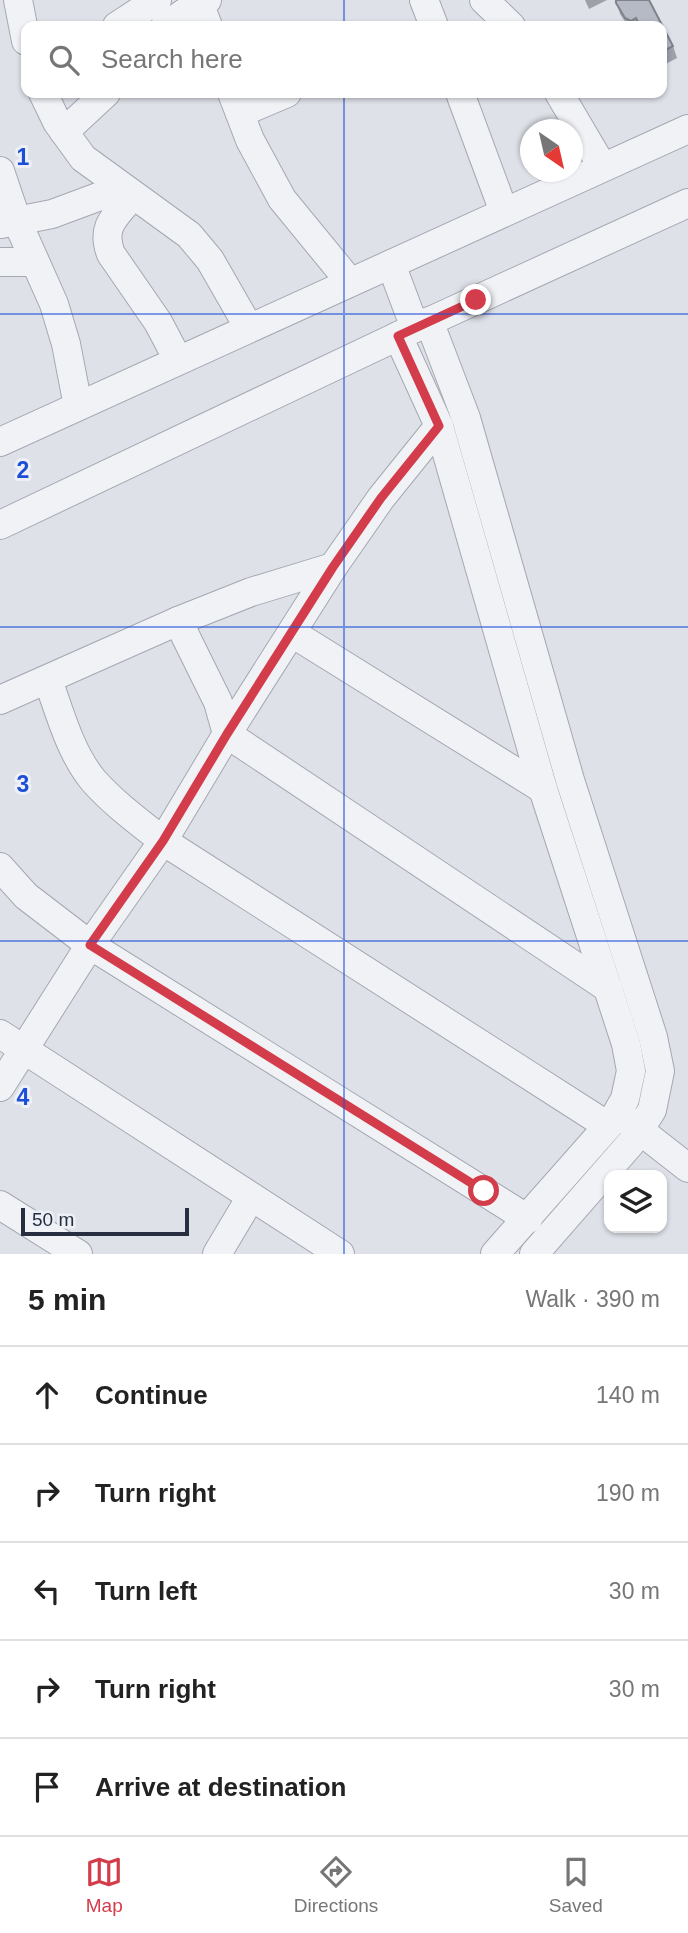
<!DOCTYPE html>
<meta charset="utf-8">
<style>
:root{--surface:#fff;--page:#f2f2f2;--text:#222;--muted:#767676;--line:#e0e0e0;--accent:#d33c4a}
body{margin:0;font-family:Arial,sans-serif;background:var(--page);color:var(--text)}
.controls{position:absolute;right:21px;bottom:21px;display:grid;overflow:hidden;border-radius:14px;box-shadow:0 2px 5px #0004}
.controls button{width:63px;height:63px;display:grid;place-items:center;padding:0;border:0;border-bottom:2px solid var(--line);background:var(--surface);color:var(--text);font:35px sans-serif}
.compass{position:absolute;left:520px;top:119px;width:63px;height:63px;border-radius:50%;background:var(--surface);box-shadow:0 2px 5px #0004;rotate:146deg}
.scale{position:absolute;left:21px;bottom:18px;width:168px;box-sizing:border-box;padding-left:7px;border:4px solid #262e3f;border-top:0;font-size:19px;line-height:24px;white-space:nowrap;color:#262e3f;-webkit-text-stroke:5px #edf0f6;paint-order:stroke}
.stop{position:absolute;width:21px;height:21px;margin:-16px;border:5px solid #d33c4a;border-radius:50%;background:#fff}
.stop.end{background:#d33c4a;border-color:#fff;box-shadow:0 2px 7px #0008}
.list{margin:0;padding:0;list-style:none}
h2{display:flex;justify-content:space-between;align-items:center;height:91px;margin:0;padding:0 28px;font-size:30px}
h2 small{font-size:23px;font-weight:400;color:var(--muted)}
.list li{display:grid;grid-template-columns:46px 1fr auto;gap:21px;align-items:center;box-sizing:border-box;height:98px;padding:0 28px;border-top:2px solid var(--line)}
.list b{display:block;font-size:26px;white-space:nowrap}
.list em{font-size:23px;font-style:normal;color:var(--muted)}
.icon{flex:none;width:38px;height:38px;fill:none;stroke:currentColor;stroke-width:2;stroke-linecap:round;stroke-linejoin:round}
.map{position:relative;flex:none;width:688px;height:1254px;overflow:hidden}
.search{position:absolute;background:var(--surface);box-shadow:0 2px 5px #0004;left:21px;right:21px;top:21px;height:77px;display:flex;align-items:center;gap:18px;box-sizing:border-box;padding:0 24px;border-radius:14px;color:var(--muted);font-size:26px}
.sheet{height:581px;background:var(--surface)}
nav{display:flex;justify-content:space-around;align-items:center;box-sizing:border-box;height:98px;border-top:2px solid var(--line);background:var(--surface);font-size:19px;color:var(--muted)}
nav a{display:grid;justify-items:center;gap:4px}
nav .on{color:var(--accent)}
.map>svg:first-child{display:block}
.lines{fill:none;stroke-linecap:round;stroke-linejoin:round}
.minor-casing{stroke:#a3a8b2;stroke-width:30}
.minor{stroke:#f1f2f6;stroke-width:28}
.wall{fill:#9ca0a9}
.building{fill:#b5bac5;stroke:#7f828a;stroke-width:2}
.route{stroke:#d33c4a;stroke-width:9}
.grid{fill:none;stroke:#1d4ed8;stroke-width:2;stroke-opacity:0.55}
.grid-label{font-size:23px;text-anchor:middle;font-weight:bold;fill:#1d4ed8;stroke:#edf0f6;stroke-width:6;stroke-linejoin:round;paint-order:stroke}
</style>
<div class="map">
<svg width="688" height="1254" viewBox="0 0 688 1254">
<rect width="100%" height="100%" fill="#dee1e8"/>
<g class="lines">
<defs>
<g id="minor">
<path d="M18,0L26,41"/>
<path d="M198,0L208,26"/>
<path d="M424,0L434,26"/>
<path d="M484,0L511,26"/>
<path d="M117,26L157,0"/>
<path d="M165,26L199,3L207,0"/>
<path d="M43,93L57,122L83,158L189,235L210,260L249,328"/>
<path d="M232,93L250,140L282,199L350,282"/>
<path d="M460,93L504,212"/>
<path d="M559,93L602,166"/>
<path d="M240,113L287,93"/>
<path d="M64,132L106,93"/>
<path d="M0,171L17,221L54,304L66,344L78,406"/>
<path d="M133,195C116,216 100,226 111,254L158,322L178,360"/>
<path d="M1,224L52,214L122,188"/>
<path d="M0,262H35"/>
<path d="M391,264L415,328"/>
<path d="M429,321L466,418L570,780L653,1037L660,1071L652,1110L631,1143L534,1254"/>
<path d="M398,336L439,426L543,789L626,1044L631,1071L625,1099L617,1113L608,1126L495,1254"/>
<path d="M0,442L688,129"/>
<path d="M0,525L415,328L688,203"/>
<path d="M178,621L218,702L227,734L608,988"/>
<path d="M292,633L543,789"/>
<path d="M48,680C60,713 70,752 93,780C113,803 139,822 163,841L608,1126"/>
<path d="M0,700L178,621L251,592L333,567"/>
<path d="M0,867L26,896L90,945L528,1219"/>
<path d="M0,1034L340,1254"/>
<path d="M0,1087L90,945L163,841L227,734L333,567L381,498L439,426"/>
<path d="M624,1118L688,1168"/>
<path d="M0,1205L78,1254"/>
<path d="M217,1254L251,1197"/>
</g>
</defs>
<!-- minor casing -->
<use href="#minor" class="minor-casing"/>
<!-- minor -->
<use href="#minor" class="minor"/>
</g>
<!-- wall -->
<g class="wall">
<path d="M585,0H607L589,9Z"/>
<path d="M616,0H649L673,46L677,58L662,66V26H628L620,14Z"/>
</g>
<!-- building -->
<path class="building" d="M616,0H649L673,46L662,52V26H640L636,18L631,21L625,18L616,3Z"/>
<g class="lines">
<!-- route -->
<path class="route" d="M476,300L398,336L439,426L381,498L333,567L227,734L163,841L90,945L484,1191"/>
</g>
<!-- grid -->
<path class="grid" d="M344,0V26M344,93V1254M0,314H688M0,627H688M0,941H688"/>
<g class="grid-label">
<text x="23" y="165">1</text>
<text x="23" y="478">2</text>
<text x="23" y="792">3</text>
<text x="23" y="1105">4</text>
</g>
</svg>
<div class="controls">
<button><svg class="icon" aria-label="layers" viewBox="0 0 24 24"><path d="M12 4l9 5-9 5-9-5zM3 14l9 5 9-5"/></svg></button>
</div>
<svg class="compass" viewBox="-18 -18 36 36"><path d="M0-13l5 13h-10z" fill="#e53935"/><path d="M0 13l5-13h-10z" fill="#767676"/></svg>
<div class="scale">50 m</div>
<div class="stop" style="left:484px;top:1191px"></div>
<div class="stop end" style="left:476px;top:300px"></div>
<div class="search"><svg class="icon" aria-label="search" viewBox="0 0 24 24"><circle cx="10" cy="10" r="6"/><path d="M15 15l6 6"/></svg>Search here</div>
</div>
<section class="sheet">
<h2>5 min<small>Walk · 390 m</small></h2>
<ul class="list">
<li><svg class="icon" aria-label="ahead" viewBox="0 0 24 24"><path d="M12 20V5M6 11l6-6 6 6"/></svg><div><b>Continue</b></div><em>140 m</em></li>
<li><svg class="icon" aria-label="right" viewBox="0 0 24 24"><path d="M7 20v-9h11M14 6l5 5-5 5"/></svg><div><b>Turn right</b></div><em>190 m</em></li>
<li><svg class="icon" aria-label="left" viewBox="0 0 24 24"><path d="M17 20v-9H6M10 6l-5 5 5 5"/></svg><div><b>Turn left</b></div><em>30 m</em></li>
<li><svg class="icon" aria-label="right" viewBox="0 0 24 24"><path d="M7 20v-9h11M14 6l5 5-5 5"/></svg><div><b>Turn right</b></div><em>30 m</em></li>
<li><svg class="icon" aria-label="arrive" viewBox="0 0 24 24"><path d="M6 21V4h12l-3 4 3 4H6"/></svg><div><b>Arrive at destination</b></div></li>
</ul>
</section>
<nav>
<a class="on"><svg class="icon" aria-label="map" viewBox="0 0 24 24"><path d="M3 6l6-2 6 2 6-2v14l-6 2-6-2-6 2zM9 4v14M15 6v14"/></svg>Map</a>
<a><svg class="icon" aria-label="directions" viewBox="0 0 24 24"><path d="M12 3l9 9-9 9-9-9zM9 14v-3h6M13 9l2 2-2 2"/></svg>Directions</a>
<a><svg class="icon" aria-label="saved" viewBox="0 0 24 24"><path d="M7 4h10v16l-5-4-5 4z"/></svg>Saved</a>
</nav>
